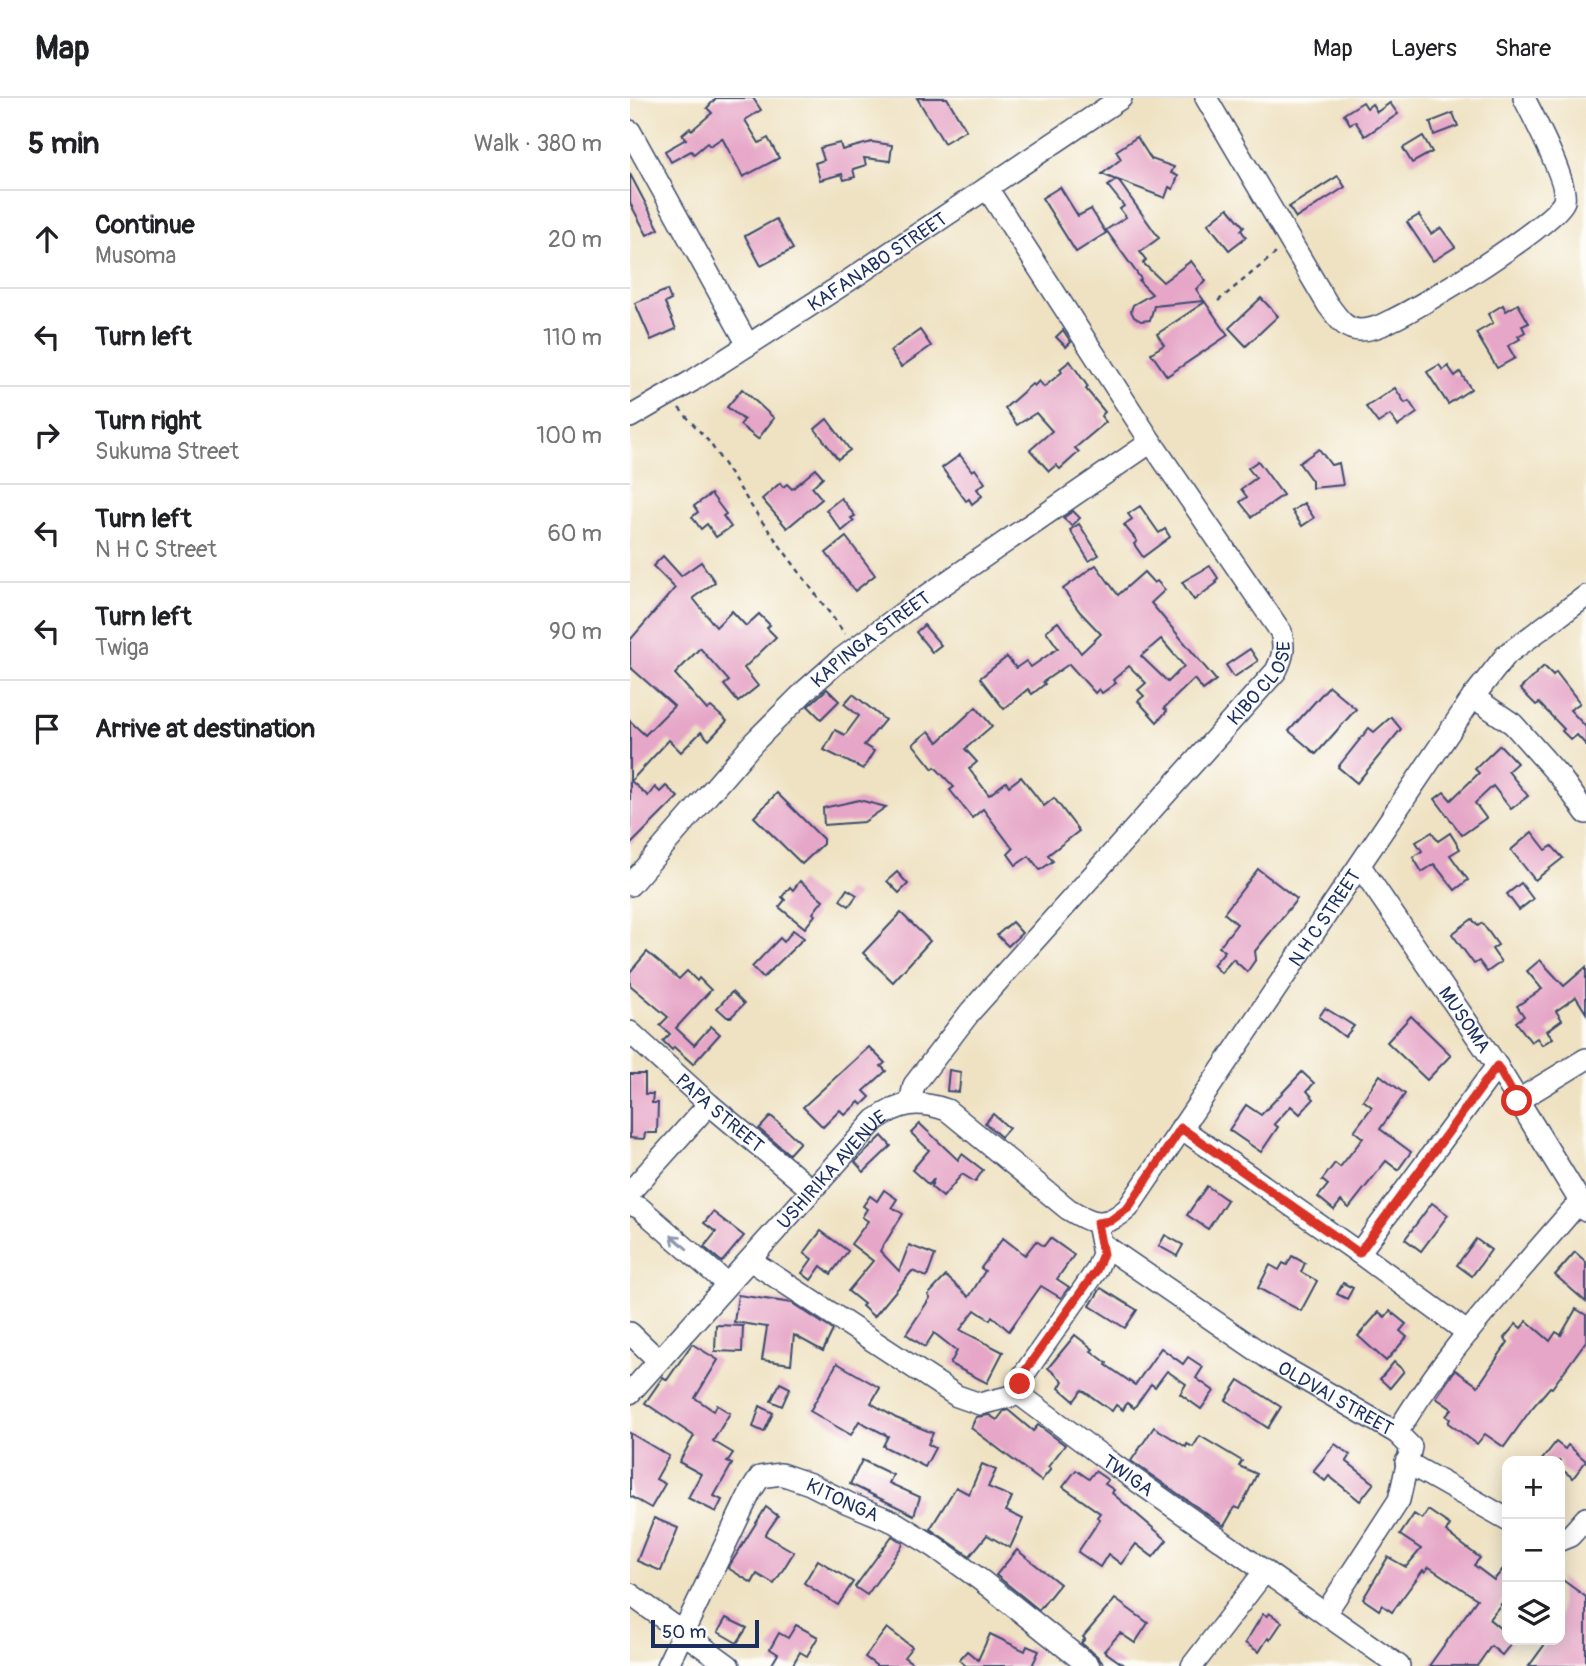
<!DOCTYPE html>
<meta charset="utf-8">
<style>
:root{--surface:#fff;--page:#f6f6f6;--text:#202124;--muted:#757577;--line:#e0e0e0}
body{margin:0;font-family:Pangolin,sans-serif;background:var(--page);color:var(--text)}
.controls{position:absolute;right:21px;bottom:21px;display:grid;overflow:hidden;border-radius:14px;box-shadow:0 4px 18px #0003}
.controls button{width:63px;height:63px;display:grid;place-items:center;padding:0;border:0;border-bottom:2px solid var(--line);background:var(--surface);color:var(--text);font:35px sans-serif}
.scale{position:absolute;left:21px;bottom:18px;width:108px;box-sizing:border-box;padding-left:7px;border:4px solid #1b2f5e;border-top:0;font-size:19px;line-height:24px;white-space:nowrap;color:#1b2f5e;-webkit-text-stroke:5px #fdfcf7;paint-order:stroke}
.stop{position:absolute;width:21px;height:21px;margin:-16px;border:5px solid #d93025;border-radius:50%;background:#fff}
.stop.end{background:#d93025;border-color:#fff;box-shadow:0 2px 7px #0008}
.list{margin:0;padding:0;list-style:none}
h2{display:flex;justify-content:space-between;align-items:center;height:91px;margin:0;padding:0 28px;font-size:30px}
h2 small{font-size:23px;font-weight:400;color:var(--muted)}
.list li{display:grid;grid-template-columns:46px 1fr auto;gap:21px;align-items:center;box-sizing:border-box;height:98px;padding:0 28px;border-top:2px solid var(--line)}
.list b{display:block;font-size:26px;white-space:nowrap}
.list p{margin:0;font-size:23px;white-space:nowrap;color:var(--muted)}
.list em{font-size:23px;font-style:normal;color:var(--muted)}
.icon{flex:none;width:38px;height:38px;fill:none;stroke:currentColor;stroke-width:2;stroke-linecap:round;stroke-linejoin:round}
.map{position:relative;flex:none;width:956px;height:1568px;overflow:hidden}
header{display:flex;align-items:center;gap:42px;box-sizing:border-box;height:98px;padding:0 35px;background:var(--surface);border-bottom:2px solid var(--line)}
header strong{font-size:33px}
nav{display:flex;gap:38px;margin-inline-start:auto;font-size:24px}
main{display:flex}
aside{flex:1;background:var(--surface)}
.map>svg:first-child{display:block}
.building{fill:#e6a6c7;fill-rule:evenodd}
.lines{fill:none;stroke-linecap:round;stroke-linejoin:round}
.minor-casing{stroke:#3b4a6d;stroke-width:24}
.path{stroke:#3b4a6d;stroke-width:2.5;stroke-dasharray:5 5;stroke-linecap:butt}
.minor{stroke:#fff;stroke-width:21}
.oneway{stroke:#8d97ae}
.route{stroke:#d93025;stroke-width:9}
.labels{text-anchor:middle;stroke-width:5;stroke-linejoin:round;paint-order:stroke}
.street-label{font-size:19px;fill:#1b2f5e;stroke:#fdfcf7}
</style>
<header>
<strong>Map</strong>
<nav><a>Map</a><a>Layers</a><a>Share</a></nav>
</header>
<main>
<aside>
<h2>5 min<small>Walk · 380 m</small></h2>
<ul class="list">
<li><svg class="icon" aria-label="ahead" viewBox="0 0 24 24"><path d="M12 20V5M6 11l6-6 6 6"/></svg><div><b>Continue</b><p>Musoma</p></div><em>20 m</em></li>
<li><svg class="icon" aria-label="left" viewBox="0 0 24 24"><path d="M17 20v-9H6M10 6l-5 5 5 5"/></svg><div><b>Turn left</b></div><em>110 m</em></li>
<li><svg class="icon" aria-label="right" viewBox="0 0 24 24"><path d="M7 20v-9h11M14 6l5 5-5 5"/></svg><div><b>Turn right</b><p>Sukuma Street</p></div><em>100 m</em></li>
<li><svg class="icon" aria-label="left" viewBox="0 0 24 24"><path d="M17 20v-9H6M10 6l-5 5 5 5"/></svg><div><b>Turn left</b><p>N H C Street</p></div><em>60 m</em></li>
<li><svg class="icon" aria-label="left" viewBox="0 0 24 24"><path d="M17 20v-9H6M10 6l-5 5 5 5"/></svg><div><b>Turn left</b><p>Twiga</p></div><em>90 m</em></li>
<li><svg class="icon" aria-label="arrive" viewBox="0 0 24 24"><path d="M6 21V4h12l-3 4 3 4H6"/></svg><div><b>Arrive at destination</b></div></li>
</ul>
</aside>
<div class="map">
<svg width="956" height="1568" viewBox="0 0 956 1568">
<rect width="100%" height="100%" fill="#fdfcf7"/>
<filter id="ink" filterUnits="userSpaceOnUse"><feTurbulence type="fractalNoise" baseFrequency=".0143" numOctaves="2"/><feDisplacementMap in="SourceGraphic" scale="14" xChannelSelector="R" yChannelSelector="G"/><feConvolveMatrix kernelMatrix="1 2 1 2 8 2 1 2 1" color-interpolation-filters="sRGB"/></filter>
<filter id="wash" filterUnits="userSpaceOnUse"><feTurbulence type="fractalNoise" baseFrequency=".00686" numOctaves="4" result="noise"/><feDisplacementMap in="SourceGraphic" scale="28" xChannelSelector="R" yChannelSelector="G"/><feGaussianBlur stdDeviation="1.57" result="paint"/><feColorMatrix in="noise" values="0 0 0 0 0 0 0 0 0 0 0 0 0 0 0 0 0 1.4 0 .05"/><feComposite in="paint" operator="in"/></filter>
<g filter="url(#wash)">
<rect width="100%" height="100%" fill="#efe2c2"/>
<g id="blocks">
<!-- building -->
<g class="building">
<path d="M86,0H123L131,12L115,22L129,45L138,40L149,60L113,79L92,40L80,48L77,45L64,56L61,53L41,64L35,53L56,41L52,37L60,30L62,32L82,15L77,10Z"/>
<path d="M287,0H317L336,32L314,45Z"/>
<path d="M733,4L737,10L742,6L747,14L760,5L768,16L735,38L725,23L720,26L714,16Z"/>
<path d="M823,15L828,28L804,37L800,24Z"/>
<path d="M793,38L802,54L782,65L773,50Z"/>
<path d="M507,39L521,61L544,69L541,75L548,78L543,91L539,89L535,100L488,82L529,140L510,154L516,162L513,165L533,184L561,163L576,183L566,191L574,203L524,208L520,222L511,223L504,219L501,213L503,207L522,196L509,183L511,181L476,132L496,119L490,111L494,108L478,88L486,82L472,76L491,61L486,53Z"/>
<path d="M242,44L262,47L260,63L234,60L236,67L223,71L225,79L214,82L212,76L190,82L185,65L194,62L190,50L210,45L212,52Z"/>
<path d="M0,76L29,131L17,137L0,105Z"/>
<path d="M708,78L715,89L666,120L659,109Z"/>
<path d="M430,89L448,118L461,111L476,135L446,154L412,100Z"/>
<path d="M598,110L614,129L611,132L616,139L599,152L578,126Z"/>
<path d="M789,117L801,136L811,130L825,149L803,163L777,124Z"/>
<path d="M146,121L163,151L131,168L115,138Z"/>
<path d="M37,192L41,202L35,205L46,231L21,242L5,205Z"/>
<path d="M631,200L648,218L616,248L599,230Z"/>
<path d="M575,204L598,237L537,278L521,255L534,247L527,236Z"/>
<path d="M888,206L899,225L892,228L895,234L888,238L890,241L878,248L885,260L867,270L846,235L863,225L858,216L873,207L876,213Z"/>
<path d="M290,232L301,248L271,269L260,253Z"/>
<path d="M433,232L441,244L436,249L426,239Z"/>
<path d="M440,263L458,289L456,291L475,314L471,318L476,324L445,350L449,354L430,371L426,367L419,373L400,352L422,333L406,315L387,327L375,310L402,286L404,288L409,283L414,289L432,274L430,271Z"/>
<path d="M809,267L813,272L818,268L825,278L830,274L841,291L818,306L797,274Z"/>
<path d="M765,290L775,305L779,303L787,315L768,328L760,317L748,325L736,309Z"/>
<path d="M112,291L144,320L128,341L110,327L114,322L97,309Z"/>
<path d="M197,321L220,352L208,361L185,331Z"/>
<path d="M689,351L701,367L709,365L713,387L682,390V383L669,365Z"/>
<path d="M330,357L342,373L345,371L355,385L347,391L352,398L342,406L339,401L336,403L312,370Z"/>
<path d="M628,363L653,397L622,419L610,404L617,399L611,391L626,380L618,370Z"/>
<path d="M186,371L193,379L182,389L192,401L157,430L132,401L150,385L153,389L157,386L162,391Z"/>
<path d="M81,396L96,416L93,418L101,429L86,439L77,426L71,431L62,419L68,414L64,408Z"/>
<path d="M211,400L225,418L221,420L224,423L212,433L196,412Z"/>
<path d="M674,405L684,420L672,428L662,413Z"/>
<path d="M510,408L529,435L535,431L540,439L513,459L504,446L507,443L494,427L502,421L498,416Z"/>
<path d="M443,413L450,420L442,428L433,420Z"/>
<path d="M449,426L469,457L459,463L440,432Z"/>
<path d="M216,439L245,477L225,493L196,455Z"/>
<path d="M33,458L51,478L71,464L85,484L63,500L86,529L102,513L116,528L129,516L140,527L137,530L146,539L114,570L128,588L108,604L94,587L99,583L70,550L45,576L77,612L81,609L97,623L79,642L71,634L51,654L39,642L1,683L18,698L25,689L30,694L36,688L48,699L0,747V623L15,637L44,608L0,569V542L45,490L23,468Z"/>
<path d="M466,467L488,497L514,474L524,485L527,483L535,492L521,505L586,582L573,592L564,581L534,610L537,613L527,624L508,603L514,598L508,592L516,585L499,568L483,582L486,585L472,595L469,591L465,595L439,566L413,584L415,586L402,596L398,591L374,611L350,580L377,559L386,570L396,563L401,569L428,550L416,533L428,524L451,555L471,536L450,514L433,491ZM531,541L554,568L538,584L511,558Z"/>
<path d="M580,468L588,480L585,483L587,485L564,502L552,484Z"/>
<path d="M294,527L311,547L302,554L286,534Z"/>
<path d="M620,551L628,563L604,579L596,567Z"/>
<path d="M914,568L923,577L926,574L950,605L940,612L956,629V647L947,637L941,642L932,633L934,631L909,605L906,607L890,591Z"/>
<path d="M699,588L726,611L686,656L659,633Z"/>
<path d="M197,591L209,603L191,621L178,608Z"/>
<path d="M223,596L255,622L234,647L244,653L233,671L194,652L205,632L215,637L229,618L214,606Z"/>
<path d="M346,609L362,628L335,651L347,664L339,671L359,697L376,684L379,688L391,679L414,708L424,700L449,733L418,757L423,763L410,772L399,758L386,767L378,756L383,751L353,711L342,720L320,692L324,689L305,669L303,671L283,646L299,633L308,644Z"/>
<path d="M761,619L771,631L727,685L708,669L739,630L744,634Z"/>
<path d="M870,647L887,665L878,673L898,698L881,711L863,688L845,705L856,720L832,737L805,701L814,694L821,702L849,675L845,671Z"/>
<path d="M147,695L193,741V746L172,766L124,719Z"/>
<path d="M229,702L256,709L234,724L194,727L193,710Z"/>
<path d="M802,734L808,743L820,735L830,751L820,757L838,782L825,792L804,766L792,774L783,759L792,753L786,744Z"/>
<path d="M902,734L916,752L922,748L933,760L905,782L881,752Z"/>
<path d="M628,771L667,801L625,853L626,861L617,874L603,861L591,875L583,867L595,853L589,849L607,826L594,815Z"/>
<path d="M267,774L278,786L269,795L257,783Z"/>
<path d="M170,783L193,802L183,815L185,817L175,830L149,809L155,802L152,799L160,789L163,792Z"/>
<path d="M891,785L903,801L889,812L877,796Z"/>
<path d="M217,791L227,797L219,808L210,802Z"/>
<path d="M271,815L300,843L263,884L233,855Z"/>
<path d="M842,821L848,828L852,825L868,847L862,851L871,864L857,874L849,863L844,866L822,836Z"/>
<path d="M382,824L392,835L378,848L367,837Z"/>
<path d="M163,832L174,840L133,880L122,869L150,840L154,844Z"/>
<path d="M17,854L49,881L57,873L67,883L69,880L81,892L46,930L64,947L81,928L90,936L63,966L44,949L42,952L33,943L40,936L30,927L38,919L0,887V874Z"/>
<path d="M910,862L934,888L956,869V915L946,899L926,913L932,922L917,933L923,940L912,947L907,940L901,944L886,924L894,918L887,908L912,891L897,873Z"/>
<path d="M102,894L114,906L101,919H97L87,910Z"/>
<path d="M695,910L724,928L715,939L689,919Z"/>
<path d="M781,918L821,957L797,982L757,944Z"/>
<path d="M239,949L255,965L251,968L256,973L234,993L240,999L232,1007L229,1004L215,1017L210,1012L193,1029L173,1009Z"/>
<path d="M319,972L331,974L329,994L317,993Z"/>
<path d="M672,974L684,985L677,993L684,1001L670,1016L661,1008L644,1026L648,1029L631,1054L599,1032L616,1007L631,1017Z"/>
<path d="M0,976H15V996H23L22,1005H28L27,1035H15L14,1041L0,1040Z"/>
<path d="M750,977L775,996L750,1031L781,1054L768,1072L756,1063L719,1110L711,1103L704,1112L688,1099L698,1087L692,1082L705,1065L710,1069L733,1040L724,1033L742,1009L733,1002Z"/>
<path d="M363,1016L379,1030L371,1039L355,1025Z"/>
<path d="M141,1018L170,1044L159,1056L129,1031Z"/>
<path d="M290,1026L328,1062L332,1056L353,1072L345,1084L332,1076L313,1099L301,1089L304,1081L299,1087L282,1072L299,1052L281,1035Z"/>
<path d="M252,1038L261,1048L234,1074L225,1064Z"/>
<path d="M577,1088L597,1102L578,1131L557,1117Z"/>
<path d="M254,1092L267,1101L262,1109L273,1116L250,1153L269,1173L279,1147L305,1157L297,1179L282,1173L244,1219L232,1208L234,1206L218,1193L243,1163L221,1146L238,1123L232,1119L237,1111L233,1108L240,1098L247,1103Z"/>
<path d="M802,1105L818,1117L791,1153L775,1141Z"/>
<path d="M83,1114L114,1138L92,1164L74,1149L86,1134L74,1125Z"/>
<path d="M191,1133L218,1153L201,1176L191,1168L181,1182L172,1175L182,1161L174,1155Z"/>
<path d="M535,1137L553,1147L547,1158L529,1148Z"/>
<path d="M373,1140L395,1157L406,1143L414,1148L420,1140L444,1157L427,1181L439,1189L431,1200L411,1188L379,1233L362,1218L360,1222L345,1212L330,1232L373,1254L357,1285L320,1266L327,1253L304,1235L295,1249L276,1236L300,1200L298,1197L316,1178L339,1199L355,1173L351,1170Z"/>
<path d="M846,1141L861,1152L842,1178L827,1167Z"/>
<path d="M945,1154L956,1164V1204L925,1177Z"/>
<path d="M662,1158L675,1165L671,1174L687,1183L671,1213L628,1190L640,1167L649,1172L653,1165L657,1167Z"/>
<path d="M713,1185L723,1190L717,1201L707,1196Z"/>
<path d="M471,1190L507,1212L495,1230L460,1208Z"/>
<path d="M108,1197L162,1205L203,1232L193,1253L164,1237L161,1266L132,1262L137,1229L104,1224Z"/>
<path d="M946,1211L956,1217V1243L922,1290L920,1289L902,1310L874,1349L855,1336L847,1346L818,1325L820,1321L816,1318L822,1311L806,1300L825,1272L848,1288L878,1244L874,1240L886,1226L891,1230L897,1223L920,1243L926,1234L931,1237Z"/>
<path d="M760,1213L776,1226L770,1233L777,1239L756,1263L728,1238L749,1214L755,1219Z"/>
<path d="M86,1227L113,1228L112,1254L85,1253Z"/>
<path d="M445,1237L463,1251L461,1253L477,1265L476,1267L505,1287L531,1250L553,1266L558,1259L573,1269L566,1280L584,1293L571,1311L550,1296L556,1286L537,1273L525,1289L521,1286L504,1310L497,1305L493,1312L486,1307L482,1313L452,1292L444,1303L429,1290L433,1283L418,1270Z"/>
<path d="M62,1246L88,1262L65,1300L84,1313L87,1307L100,1315L83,1343L103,1355L97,1364L102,1366L84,1398L92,1402L86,1414L58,1400L71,1376L49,1364L64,1338L15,1305L33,1279L37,1282Z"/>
<path d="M764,1264L774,1273L760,1290L750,1281Z"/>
<path d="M207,1265L250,1290L241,1305L266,1320L303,1335L298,1346L305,1350L295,1369L253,1348L258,1338L229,1323L221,1337L180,1313Z"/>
<path d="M609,1282L651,1309L638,1330L596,1302Z"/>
<path d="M150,1285L160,1290L152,1308L141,1303Z"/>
<path d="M130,1308L143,1315L134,1334L123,1329Z"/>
<path d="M378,1312L403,1333L408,1327L435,1347L418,1369L421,1371L411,1383L341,1330L346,1319L359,1317L367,1322L374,1313Z"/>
<path d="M524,1329L556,1349L557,1346L563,1349L570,1338L612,1363L609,1368L627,1376L610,1411L605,1409L594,1428L501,1363Z"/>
<path d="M0,1335L39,1358L26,1381L35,1386L21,1410L0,1398Z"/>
<path d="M926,1344L935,1351L938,1347L956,1363L943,1380L930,1370V1363H911Z"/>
<path d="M705,1346L720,1357L716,1363L744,1385L730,1403L699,1378L695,1383L683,1373Z"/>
<path d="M232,1362L263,1377L259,1385L290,1399L284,1417L220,1386Z"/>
<path d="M352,1366L366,1372L358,1389L382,1399L376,1413L393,1421L380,1450L357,1437L340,1458L300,1431L326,1389L339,1396Z"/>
<path d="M446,1372L459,1381L465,1373L478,1382L475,1386L484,1392L482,1395L537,1442L523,1459L506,1446L491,1466L478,1456L470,1469L448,1454L470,1421L467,1419L470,1415L433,1389Z"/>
<path d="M136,1409L148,1418L135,1437L164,1454L144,1486L127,1476L122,1485L98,1470Z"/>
<path d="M798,1412L820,1427L816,1434L850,1460L844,1467L864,1482L877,1466V1499L859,1521L877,1536V1542H884L872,1557L861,1548L847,1568H799L847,1501L799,1469L795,1474L793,1472L762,1514L752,1507L749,1512L733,1501L758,1459L776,1469L791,1451L770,1437L784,1416L792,1421Z"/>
<path d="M24,1420L48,1430L31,1473L7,1463Z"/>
<path d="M262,1438L273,1445L272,1448L237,1497L225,1489Z"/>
<path d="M387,1452L430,1486L409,1512L366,1477Z"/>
<path d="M188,1462L223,1484L208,1507L174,1485Z"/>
<path d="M930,1480L956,1499V1568H899L918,1542H930Z"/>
<path d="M485,1501L518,1525L505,1545L490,1535L474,1553L495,1568H475L467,1558L451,1545L455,1541L453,1539Z"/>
<path d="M639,1515L652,1524L640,1542L638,1540L629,1554L615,1545L633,1516L637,1518Z"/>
<path d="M96,1520L117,1530L107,1545L88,1534Z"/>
<path d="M166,1527L188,1539L177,1558L170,1554L162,1568H141L148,1556L140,1551L149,1535L158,1540Z"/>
<path d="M257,1530L282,1549L274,1559L286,1568H247L235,1559Z"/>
<path d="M360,1536L395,1553L397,1548L409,1553L402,1568H336L329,1562L337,1553L348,1562Z"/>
</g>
</g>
</g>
<g filter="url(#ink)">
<use href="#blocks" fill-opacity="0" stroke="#3b4a6d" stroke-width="2"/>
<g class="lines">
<defs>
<g id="minor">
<path d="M576,0L698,207C707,218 714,232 730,232C741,232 751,228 760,223C788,211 926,126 934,103C939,86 903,18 894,0"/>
<path d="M0,33L118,247"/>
<path id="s1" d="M0,319L62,283L209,189L491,0"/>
<path d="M843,599L883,626L931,680L956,715"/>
<path id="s2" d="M730,768L867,968L956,1113"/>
<path id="s3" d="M0,787L124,644L177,591L211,561L282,508L521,344"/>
<path id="s4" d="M0,934L79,1006L182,1092"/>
<path d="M887,1003L956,961"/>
<path id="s5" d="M280,1005L284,987L341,913L646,573C653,559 655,550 651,534L521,344L357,90"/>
<path d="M551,1030L729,1155L838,1235"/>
<path d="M0,1094L79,1006"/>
<path d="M0,1106L10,1110L97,1186"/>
<path id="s6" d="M467,1125L473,1156L466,1173L392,1279L390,1292L393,1299L480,1364L769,1568"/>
<path id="s7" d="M472,1146L644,1264L767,1335L781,1349L769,1402L695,1516"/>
<path d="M729,1155L867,968"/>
<path d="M120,1162L327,1298L350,1306L390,1296V1292"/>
<path d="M0,1235L28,1262"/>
<path id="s8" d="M0,1295L245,1022C271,1004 288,1002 317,1012L438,1111C463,1126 475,1131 498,1110L843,599L877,556L956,498"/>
<path d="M767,1335C817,1251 886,1178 950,1103"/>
<path d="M776,1364L877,1421"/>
<path d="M930,1442L940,1438L956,1420"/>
<path d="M0,1496L99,1568"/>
<path id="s9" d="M37,1568L120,1395L130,1379L151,1376L180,1386L218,1405L264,1424L305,1449L352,1483L459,1568"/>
<path d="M562,1568L635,1473"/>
</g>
</defs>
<!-- minor casing -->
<use href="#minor" class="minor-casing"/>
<!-- path -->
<g class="path">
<path d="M588,203L646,155"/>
<path d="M49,310L80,345L128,418L215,536"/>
</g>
<!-- minor -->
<use href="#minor" class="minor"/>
</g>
<!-- one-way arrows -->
<defs><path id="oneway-shaft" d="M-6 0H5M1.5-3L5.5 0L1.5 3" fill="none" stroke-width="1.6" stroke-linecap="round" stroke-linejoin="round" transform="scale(1.75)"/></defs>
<use class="oneway" href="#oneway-shaft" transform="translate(49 1144) rotate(-139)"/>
</g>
<g class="lines" filter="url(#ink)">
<!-- route -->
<path class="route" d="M390,1286L395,1273L466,1173L473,1156L467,1125L480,1123L498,1110L551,1030L729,1155L867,968L887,1003"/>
</g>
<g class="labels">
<!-- street labels -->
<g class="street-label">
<text dy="7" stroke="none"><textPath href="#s1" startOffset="292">KAFANABO STREET</textPath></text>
<text dy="7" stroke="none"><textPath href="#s3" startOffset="345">KAPINGA STREET</textPath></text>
<text dy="7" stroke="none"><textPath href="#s5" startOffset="550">KIBO CLOSE</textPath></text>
<text dy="7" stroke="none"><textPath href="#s8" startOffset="1017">N H C STREET</textPath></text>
<text dy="7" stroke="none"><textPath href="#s2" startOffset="186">MUSOMA</textPath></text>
<text dy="7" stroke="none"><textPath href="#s4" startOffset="121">PAPA STREET</textPath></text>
<text dy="7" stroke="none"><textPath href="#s8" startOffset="301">USHIRIKA AVENUE</textPath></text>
<text dy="7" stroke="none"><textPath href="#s7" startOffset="280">OLDVAI STREET</textPath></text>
<text dy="7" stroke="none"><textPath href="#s6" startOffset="331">TWIGA</textPath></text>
<text dy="7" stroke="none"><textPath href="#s9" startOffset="299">KITONGA</textPath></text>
</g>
</g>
</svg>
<div class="controls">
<button>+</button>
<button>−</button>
<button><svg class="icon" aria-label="layers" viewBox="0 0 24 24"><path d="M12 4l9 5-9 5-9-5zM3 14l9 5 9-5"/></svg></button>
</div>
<div class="scale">50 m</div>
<div class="stop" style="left:887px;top:1003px"></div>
<div class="stop end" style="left:390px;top:1286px"></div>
</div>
</main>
